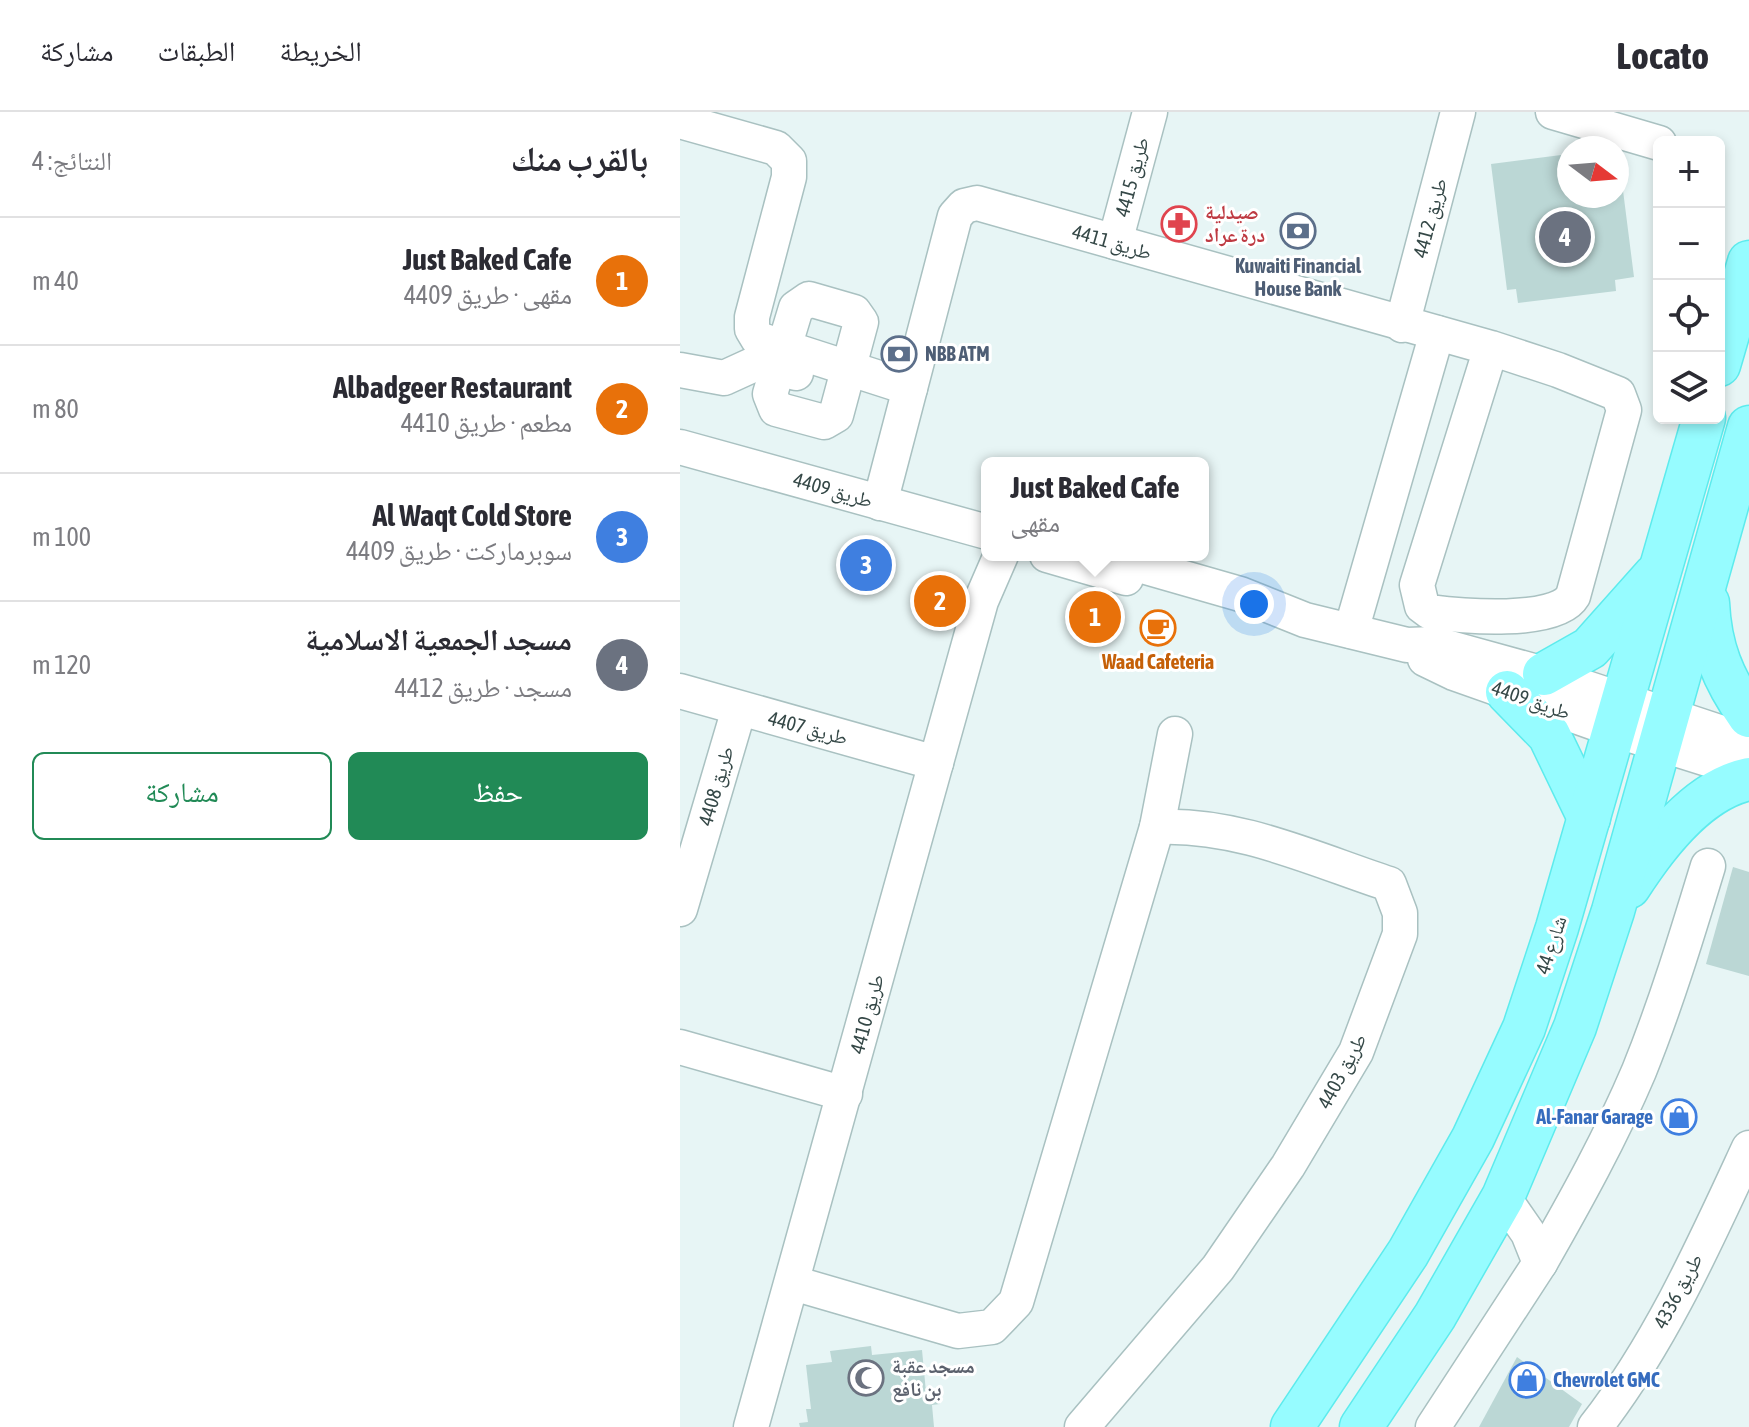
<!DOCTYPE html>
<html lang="ar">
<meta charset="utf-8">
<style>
:root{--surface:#fff;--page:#f7f7f7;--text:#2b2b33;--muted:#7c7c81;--line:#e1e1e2;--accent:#218a56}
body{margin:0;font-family:"Asap Condensed","Noto Naskh Arabic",sans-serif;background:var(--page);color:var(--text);direction:rtl}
.controls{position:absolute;right:24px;top:24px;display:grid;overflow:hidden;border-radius:12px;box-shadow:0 4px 12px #0003}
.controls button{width:72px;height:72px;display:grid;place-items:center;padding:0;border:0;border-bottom:2px solid var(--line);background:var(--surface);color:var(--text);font:40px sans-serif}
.compass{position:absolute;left:877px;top:24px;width:72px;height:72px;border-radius:50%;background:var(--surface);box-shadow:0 4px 12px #0003;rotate:106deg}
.you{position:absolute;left:574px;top:492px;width:28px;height:28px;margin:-20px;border:6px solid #fff;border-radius:50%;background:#1a73e8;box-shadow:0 0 0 12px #1a73e833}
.badge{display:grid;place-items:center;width:52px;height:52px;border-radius:50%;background:var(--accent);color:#fff;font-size:26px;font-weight:700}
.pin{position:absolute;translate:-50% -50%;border:4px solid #fff;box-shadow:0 2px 8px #0006}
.popup{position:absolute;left:301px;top:345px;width:228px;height:104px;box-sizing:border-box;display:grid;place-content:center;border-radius:12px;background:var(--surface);filter:drop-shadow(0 2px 6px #0005);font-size:26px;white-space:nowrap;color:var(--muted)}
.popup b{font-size:30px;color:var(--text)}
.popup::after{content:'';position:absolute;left:50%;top:100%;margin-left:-16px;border:16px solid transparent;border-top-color:var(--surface)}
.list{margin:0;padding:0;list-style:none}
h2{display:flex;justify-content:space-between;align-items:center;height:104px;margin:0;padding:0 32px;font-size:34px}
h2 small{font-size:26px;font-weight:400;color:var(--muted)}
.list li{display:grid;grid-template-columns:52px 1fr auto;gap:24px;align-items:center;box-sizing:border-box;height:128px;padding:0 32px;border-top:2px solid var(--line)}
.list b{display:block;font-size:30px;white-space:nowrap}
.list p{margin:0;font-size:26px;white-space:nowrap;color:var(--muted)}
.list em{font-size:26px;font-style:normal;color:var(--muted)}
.actions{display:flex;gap:16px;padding:24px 32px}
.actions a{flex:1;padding:18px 0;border:2px solid var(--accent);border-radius:12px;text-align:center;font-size:28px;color:var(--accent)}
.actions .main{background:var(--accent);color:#fff}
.icon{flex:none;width:44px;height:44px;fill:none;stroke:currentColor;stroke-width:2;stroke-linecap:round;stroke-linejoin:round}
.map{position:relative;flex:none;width:1069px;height:1315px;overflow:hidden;direction:ltr}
header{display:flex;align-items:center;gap:48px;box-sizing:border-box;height:112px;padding:0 40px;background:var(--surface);border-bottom:2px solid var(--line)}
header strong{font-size:38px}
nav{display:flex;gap:44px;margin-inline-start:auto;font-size:28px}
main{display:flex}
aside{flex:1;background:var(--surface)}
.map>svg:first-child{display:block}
.building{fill:#bbd7d5}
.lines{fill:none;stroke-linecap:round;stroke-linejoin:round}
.minor-casing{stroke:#a9c1c1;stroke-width:37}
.major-casing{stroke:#5debed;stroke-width:45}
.minor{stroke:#fff;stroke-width:34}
.major{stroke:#96fcff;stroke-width:42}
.labels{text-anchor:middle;stroke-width:6;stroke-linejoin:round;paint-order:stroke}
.street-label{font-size:20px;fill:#354847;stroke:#fff}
.health-label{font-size:20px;font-weight:bold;fill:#be3a42;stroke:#fff;text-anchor:start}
.service-label{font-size:20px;font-weight:bold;fill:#4e5e75;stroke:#fff}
.food-label{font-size:20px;font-weight:bold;fill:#c56008;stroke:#fff}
.shop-label{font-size:20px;font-weight:bold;fill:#366cbe;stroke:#fff;text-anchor:end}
.worship-label{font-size:20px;font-weight:bold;fill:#5b616d;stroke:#fff;text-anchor:start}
</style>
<header>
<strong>Locato</strong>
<nav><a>الخريطة</a><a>الطبقات</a><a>مشاركة</a></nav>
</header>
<main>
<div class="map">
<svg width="1069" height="1315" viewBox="0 0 1069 1315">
<rect width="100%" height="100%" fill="#e7f5f5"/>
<!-- building -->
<g class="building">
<path d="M889,42V84H937L939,47L954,165L935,168L936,179L838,191L836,177L827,178L811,52Z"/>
<path d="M1053,755L1069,760V864L1026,852Z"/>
<path d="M191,1234L192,1243L242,1238L246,1280L258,1279L260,1292L252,1293L254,1315H120L119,1311L128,1310L126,1297H131L126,1253L152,1250L150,1239Z"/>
<path d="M837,1245L902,1292L889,1315H799Z"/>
</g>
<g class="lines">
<defs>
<g id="minor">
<path d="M873,0L979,31"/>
<path d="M0,9L96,36L109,49V65L72,205V217L78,227L230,276"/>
<path d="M435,130L470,0"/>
<path d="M129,187L174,200L181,210L156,303L144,310L96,297L90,282L116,196Z"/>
<path d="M722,213L778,0"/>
<path d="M0,258L44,266L79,250L116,261"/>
<path d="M0,335L307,420"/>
<path d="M200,391L275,104L284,94L297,91L811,236L878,258L938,282L944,298L893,484C876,513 781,504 750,500L742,494L737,473L811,236"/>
<path d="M367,443L446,466"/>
<path d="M424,443L560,482L625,508L727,533L755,532L864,562L1069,630"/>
<path d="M671,519L757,221"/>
<path d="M745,547L774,561L935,618L1069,660"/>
<path d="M0,579L256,651"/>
<path d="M0,797L59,597"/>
<path d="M0,935L165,982"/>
<path d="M860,1151C896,1088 931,1025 959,959C986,892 1007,823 1028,754"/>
<path d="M113,1171L278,1219L312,1215L336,1190L477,715L495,622"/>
<path d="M71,1315L301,489L321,443"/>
<path d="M402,1315L538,1156L608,1054L676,940L720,822V801L709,772C633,747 557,711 477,715"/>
<path d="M753,1315L860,1151L848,1121L823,1085"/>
<path d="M915,1315C980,1232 1025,1131 1069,1036"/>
</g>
<g id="major">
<path d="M1039,253L1069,150"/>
<path d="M1028,491C1030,536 1043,567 1069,604"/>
<path d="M864,562L910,536L975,463"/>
<path d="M827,580L869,623L909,706"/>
<path d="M949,775C976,733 1017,678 1069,667"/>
<path d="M612,1315L728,1141L793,1026L844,916L877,816L1024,306"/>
<path d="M681,1315L755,1204L823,1085L895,915L933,799L1069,315"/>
</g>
</defs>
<!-- minor casing -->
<use href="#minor" class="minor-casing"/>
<!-- major casing -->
<use href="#major" class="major-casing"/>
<!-- minor -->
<use href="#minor" class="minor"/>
<!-- major -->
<use href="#major" class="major"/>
</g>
<!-- icons -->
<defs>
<symbol id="pharmacy-ring" viewBox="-11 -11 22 22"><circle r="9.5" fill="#fff" stroke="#e0444e" stroke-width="1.5"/><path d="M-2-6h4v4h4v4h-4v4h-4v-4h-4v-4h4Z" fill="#e0444e"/></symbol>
<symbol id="bank-ring" viewBox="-11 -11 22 22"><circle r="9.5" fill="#fff" stroke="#5c6f8a" stroke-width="1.5"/><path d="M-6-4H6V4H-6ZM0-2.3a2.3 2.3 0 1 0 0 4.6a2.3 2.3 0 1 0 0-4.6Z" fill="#5c6f8a"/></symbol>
<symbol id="cafe-ring" viewBox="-11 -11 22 22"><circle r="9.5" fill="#fff" stroke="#e8710a" stroke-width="1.5"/><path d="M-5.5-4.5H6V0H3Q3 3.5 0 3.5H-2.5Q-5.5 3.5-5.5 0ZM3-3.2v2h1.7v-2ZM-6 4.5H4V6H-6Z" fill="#e8710a"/></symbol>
<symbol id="shop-ring" viewBox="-11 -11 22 22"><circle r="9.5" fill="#fff" stroke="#3f7fe0" stroke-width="1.5"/><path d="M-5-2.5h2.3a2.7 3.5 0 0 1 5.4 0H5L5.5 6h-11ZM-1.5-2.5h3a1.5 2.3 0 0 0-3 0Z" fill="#3f7fe0"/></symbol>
<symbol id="mosque-ring" viewBox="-11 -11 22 22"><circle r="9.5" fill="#fff" stroke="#6b7280" stroke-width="1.5"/><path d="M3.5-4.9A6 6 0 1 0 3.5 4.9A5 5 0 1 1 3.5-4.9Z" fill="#6b7280"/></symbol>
</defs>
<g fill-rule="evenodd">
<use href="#pharmacy-ring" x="479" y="92" width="40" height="40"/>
<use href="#bank-ring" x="598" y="99" width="40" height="40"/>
<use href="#bank-ring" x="199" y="222" width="40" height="40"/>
<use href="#cafe-ring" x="458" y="496" width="40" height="40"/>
<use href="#shop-ring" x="979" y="985" width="40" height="40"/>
<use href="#mosque-ring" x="166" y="1246" width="40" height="40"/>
<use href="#shop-ring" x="827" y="1248" width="40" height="40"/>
</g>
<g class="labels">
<!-- street labels -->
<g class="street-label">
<text transform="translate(452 65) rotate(-75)" y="7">طريق 4415</text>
<text transform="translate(750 106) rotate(-75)" y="7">طريق 4412</text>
<text transform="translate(432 130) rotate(16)" y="7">طريق 4411</text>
<text transform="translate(153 378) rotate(16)" y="7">طريق 4409</text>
<text transform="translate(851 588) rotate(19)" y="7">طريق 4409</text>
<text transform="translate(128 616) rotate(15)" y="7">طريق 4407</text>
<text transform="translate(36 674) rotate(-74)" y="7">طريق 4408</text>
<text transform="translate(871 833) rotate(-72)" y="7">شارع 44</text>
<text transform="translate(187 902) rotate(-75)" y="7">طريق 4410</text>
<text transform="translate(662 959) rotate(-62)" y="7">طريق 4403</text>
<text transform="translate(998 1179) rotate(-62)" y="7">طريق 4336</text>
</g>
<!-- health labels -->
<g class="health-label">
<text x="525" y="107">صيدلية<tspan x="525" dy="23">درة عراد</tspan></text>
</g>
<!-- service labels -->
<g class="service-label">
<text x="618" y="161">Kuwaiti Financial<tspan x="618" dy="23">House Bank</tspan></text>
<text x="245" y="249" text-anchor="start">NBB ATM</text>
</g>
<!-- food labels -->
<g class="food-label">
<text x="478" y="557">Waad Cafeteria</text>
</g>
<!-- shop labels -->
<g class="shop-label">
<text x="973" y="1012">Al-Fanar Garage</text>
<text x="873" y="1275" text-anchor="start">Chevrolet GMC</text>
</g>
<!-- worship labels -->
<g class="worship-label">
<text x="212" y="1261">مسجد عقبة<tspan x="212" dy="23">بن نافع</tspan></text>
</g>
</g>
</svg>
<div class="controls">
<button>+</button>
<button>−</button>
<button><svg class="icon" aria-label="locate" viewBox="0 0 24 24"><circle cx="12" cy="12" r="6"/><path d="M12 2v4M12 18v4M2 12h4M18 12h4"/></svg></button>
<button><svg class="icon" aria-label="layers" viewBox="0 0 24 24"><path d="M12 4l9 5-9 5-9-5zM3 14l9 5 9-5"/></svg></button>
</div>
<svg class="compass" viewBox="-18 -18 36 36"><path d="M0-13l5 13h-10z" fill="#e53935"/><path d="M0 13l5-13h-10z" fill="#7c7c81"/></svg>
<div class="you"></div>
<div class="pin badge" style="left:415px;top:505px;background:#e8710a">1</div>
<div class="popup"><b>Just Baked Cafe</b>مقهى</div>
<div class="pin badge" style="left:260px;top:489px;background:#e8710a">2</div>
<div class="pin badge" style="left:186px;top:453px;background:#3f7fe0">3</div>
<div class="pin badge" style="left:885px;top:125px;background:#6b7280">4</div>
</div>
<aside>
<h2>بالقرب منك<small>النتائج: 4</small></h2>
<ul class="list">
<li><span class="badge" style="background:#e8710a">1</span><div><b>Just Baked Cafe</b><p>مقهى · طريق 4409</p></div><em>40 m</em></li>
<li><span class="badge" style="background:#e8710a">2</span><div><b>Albadgeer Restaurant</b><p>مطعم · طريق 4410</p></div><em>80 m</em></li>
<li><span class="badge" style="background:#3f7fe0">3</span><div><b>Al Waqt Cold Store</b><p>سوبرماركت · طريق 4409</p></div><em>100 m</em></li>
<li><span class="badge" style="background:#6b7280">4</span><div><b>مسجد الجمعية الاسلامية</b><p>مسجد · طريق 4412</p></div><em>120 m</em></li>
</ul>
<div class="actions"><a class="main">حفظ</a><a>مشاركة</a></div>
</aside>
</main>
